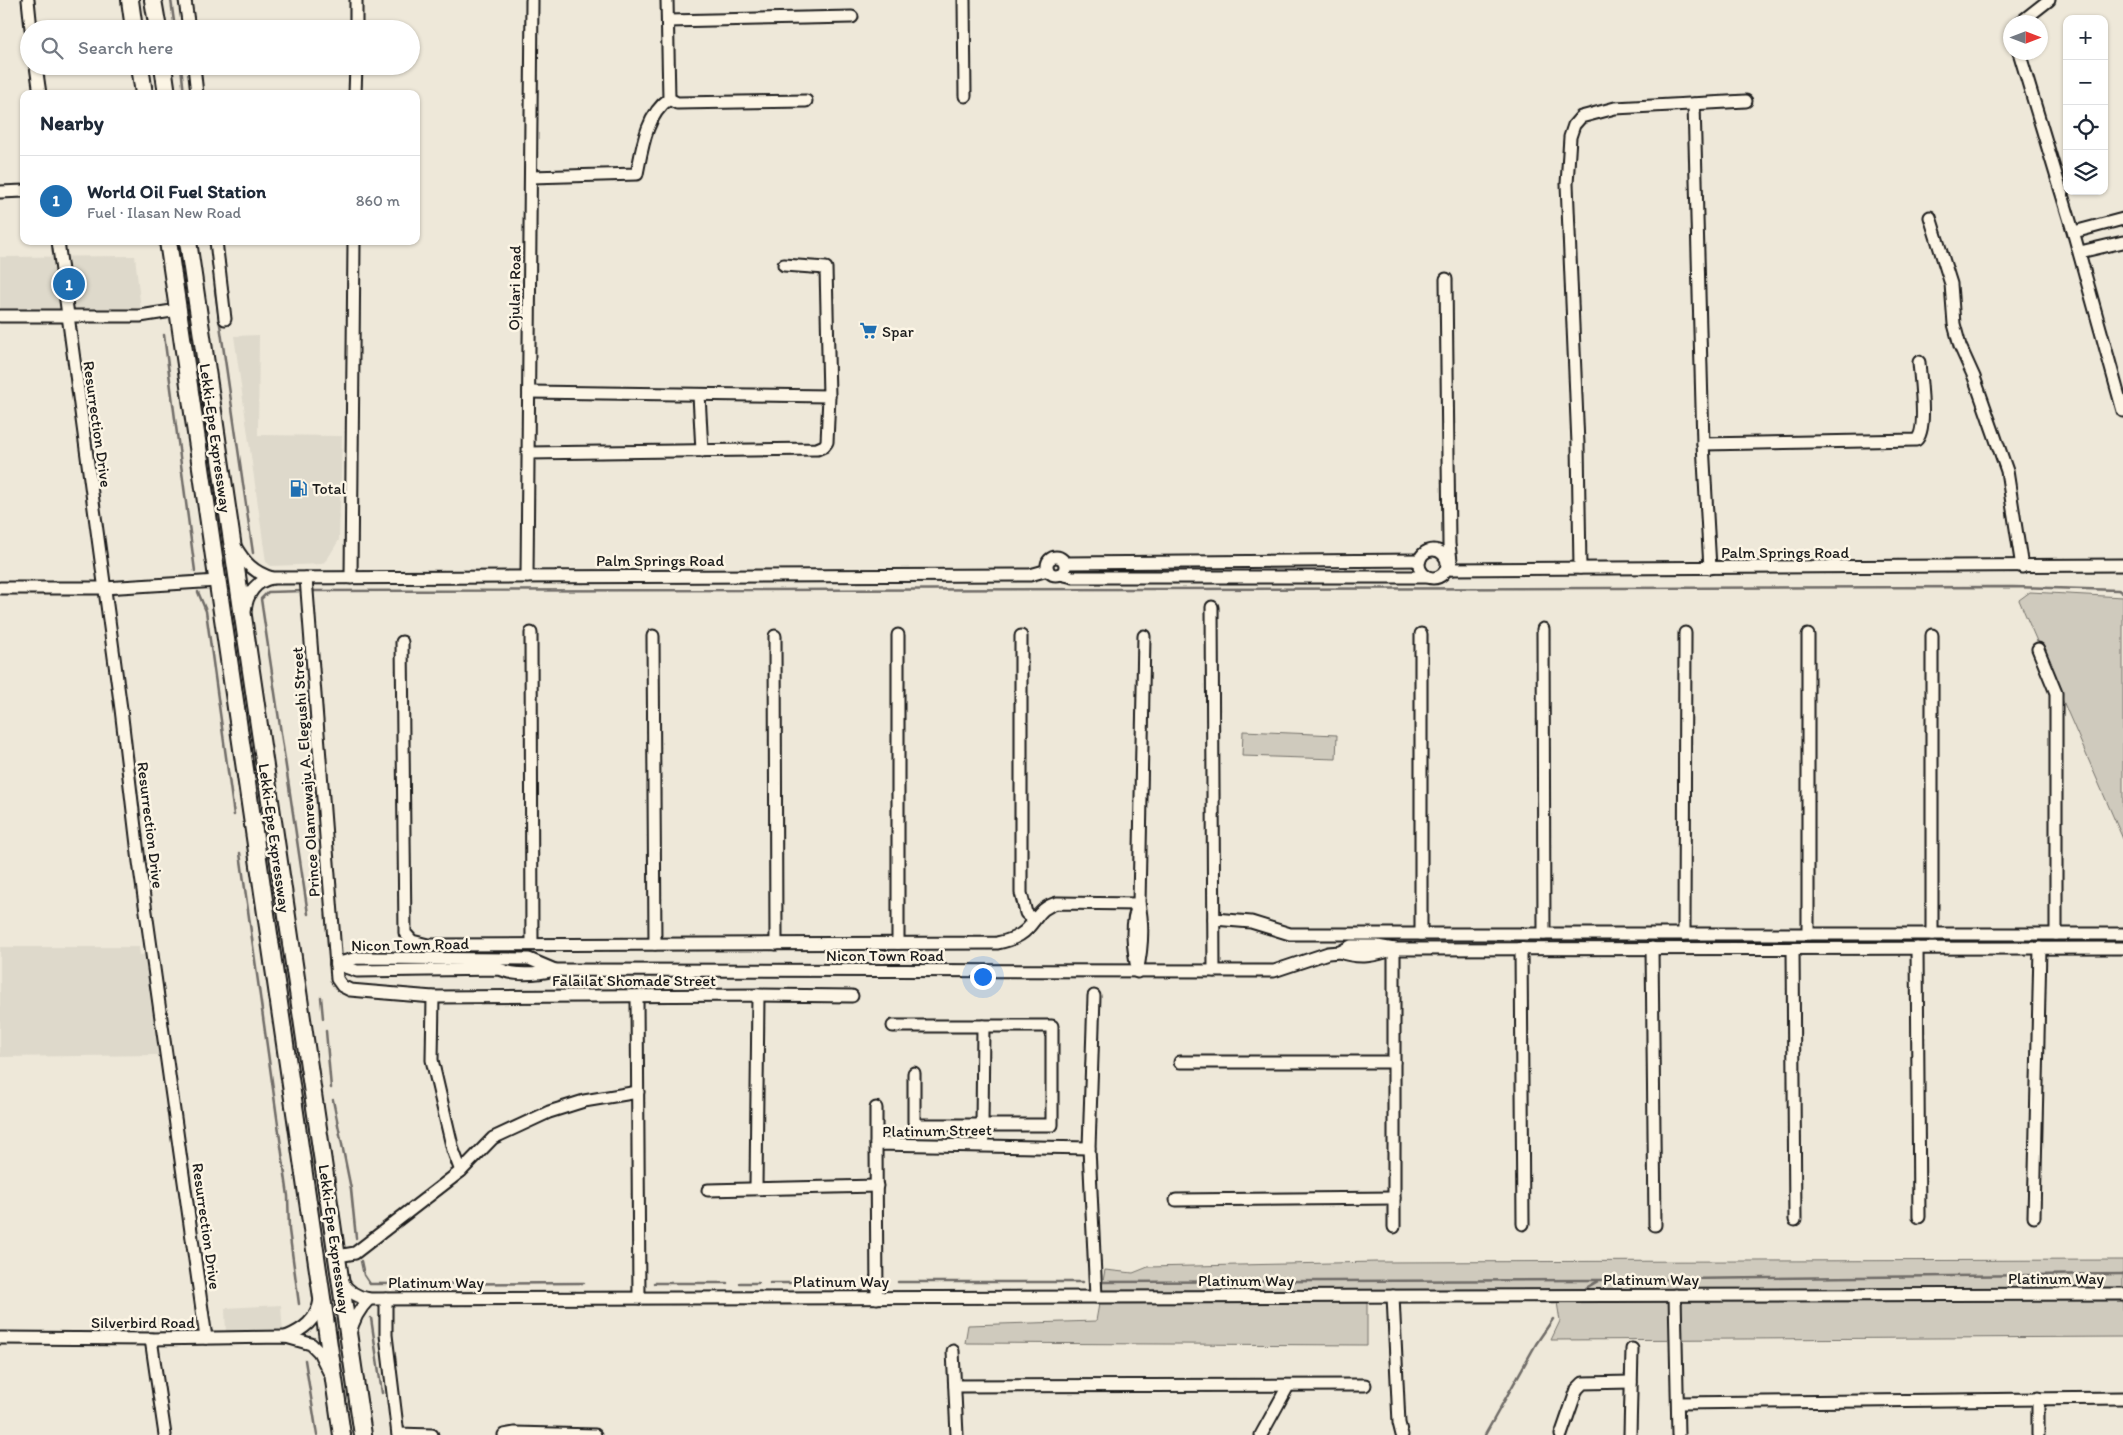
<!DOCTYPE html>
<meta charset="utf-8">
<style>
:root{--surface:#fff;--page:#f2f2f3;--text:#1f2937;--muted:#747a83;--line:#e0e1e3;--accent:#1f6fb2}
body{margin:0;font-family:Itim,sans-serif;background:var(--page);color:var(--text)}
.controls{position:absolute;right:15px;top:15px;display:grid;overflow:hidden;border-radius:10px;box-shadow:0 1px 4px #0004}
.controls button{width:45px;height:45px;display:grid;place-items:center;padding:0;border:0;border-bottom:1px solid var(--line);background:var(--surface);color:var(--text);font:25px sans-serif}
.compass{position:absolute;left:2003px;top:15px;width:45px;height:45px;border-radius:50%;background:var(--surface);box-shadow:0 1px 4px #0004;rotate:90deg}
.you{position:absolute;left:982px;top:976px;width:18px;height:18px;margin:-12px;border:4px solid #fff;border-radius:50%;background:#1a73e8;box-shadow:0 0 0 8px #1a73e833}
.badge{display:grid;place-items:center;width:32px;height:32px;border-radius:50%;background:var(--accent);color:#fff;font-size:16px;font-weight:700}
.pin{position:absolute;translate:-50% -50%;border:2px solid #fff;box-shadow:0 1px 5px #0006}
.list{margin:0;padding:0;list-style:none}
h2{display:flex;justify-content:space-between;align-items:center;height:65px;margin:0;padding:0 20px;font-size:21px}
h2 small{font-size:16px;font-weight:400;color:var(--muted)}
.list li{display:grid;grid-template-columns:32px 1fr auto;gap:15px;align-items:center;box-sizing:border-box;height:90px;padding:0 20px;border-top:1px solid var(--line)}
.list b{display:block;font-size:19px;white-space:nowrap}
.list p{margin:0;font-size:16px;white-space:nowrap;color:var(--muted)}
.list em{font-size:16px;font-style:normal;color:var(--muted)}
.icon{flex:none;width:28px;height:28px;fill:none;stroke:currentColor;stroke-width:2;stroke-linecap:round;stroke-linejoin:round}
.map{position:relative;flex:none;width:2123px;height:1435px;overflow:hidden}
.search{position:absolute;background:var(--surface);box-shadow:0 1px 4px #0004;left:20px;top:20px;width:400px;height:55px;display:flex;align-items:center;gap:12px;box-sizing:border-box;padding:0 18px;border-radius:28px;color:var(--muted);font-size:19px}
.panel{position:absolute;background:var(--surface);box-shadow:0 1px 4px #0004;left:20px;top:90px;width:400px;height:155px;border-radius:10px}
.map>svg:first-child{display:block}
.built{fill:#ded9cb}
.green{fill:#cfcabd;stroke:#76736c}
.lines{fill:none;stroke-linecap:round;stroke-linejoin:round}
.stream{stroke:#6f6c67;stroke-width:2.5}
.minor-casing{stroke:#1c1c1c;stroke-width:15}
.highway-casing{stroke:#1c1c1c;stroke-width:20}
.minor{stroke:#fcf5e5;stroke-width:11}
.highway{stroke:#fcf5e5;stroke-width:16}
.labels{text-anchor:middle;stroke-width:5;stroke-linejoin:round;paint-order:stroke}
.street-label{font-size:16px;fill:#1c1c1c;stroke:#fcf5e5}
.poi-label{font-size:16px;fill:#1c1c1c;stroke:#fcf5e5;text-anchor:start}
</style>
<div class="map">
<svg width="2123" height="1435" viewBox="0 0 2123 1435">
<rect width="100%" height="100%" fill="#eee8d9"/>
<filter id="ink" filterUnits="userSpaceOnUse"><feTurbulence type="fractalNoise" baseFrequency=".02" numOctaves="2"/><feDisplacementMap in="SourceGraphic" scale="10" xChannelSelector="R" yChannelSelector="G"/><feConvolveMatrix kernelMatrix="1 2 1 2 8 2 1 2 1" color-interpolation-filters="sRGB"/></filter>
<g filter="url(#ink)">
<!-- built -->
<g class="built">
<path d="M135,256L141,310H0V257Z"/>
<path d="M259,335L258,435L342,436L339,540L328,558L322,564L271,566L266,562L234,336Z"/>
<path d="M0,947H139L140,955L146,954L159,1055L0,1057Z"/>
<path d="M281,1305L283,1333L226,1336L225,1308Z"/>
</g>
<!-- green -->
<g class="green">
<path d="M2030,592L2123,597V839L2019,600Z"/>
<path d="M1243,731L1337,735L1336,759L1242,756Z"/>
<path d="M2123,1260V1337L1551,1340L1560,1321L1555,1290L1469,1294L1367,1292V1345L965,1343L968,1325L1096,1321L1105,1270L1133,1273L1148,1267L1377,1262Z"/>
</g>
<g class="lines">
<!-- stream -->
<g class="stream">
<path d="M171,0L175,29"/>
<path d="M181,66L184,94"/>
<path d="M215,290L253,553"/>
<path d="M164,335L195,571"/>
<path d="M304,591L268,592L261,599L308,914"/>
<path d="M310,591L2013,587L2118,590L2123,592"/>
<path d="M198,592L206,611L234,815"/>
<path d="M240,853L288,1196L289,1230L299,1304"/>
<path d="M321,997L323,1018"/>
<path d="M326,1031L331,1088"/>
<path d="M333,1100L351,1189L356,1238"/>
<path d="M361,1261L364,1275L370,1284L584,1283"/>
<path d="M898,1282H1083"/>
<path d="M1103,1282L1600,1280L2123,1274"/>
<path d="M654,1283H727"/>
<path d="M740,1283H758"/>
<path d="M770,1283H809"/>
<path d="M820,1283H852"/>
<path d="M1586,1288L1598,1281"/>
<path d="M371,1318L382,1393"/>
<path d="M305,1360L317,1435"/>
<path d="M1485,1435L1536,1344L1553,1319"/>
</g>
<defs>
<g id="minor">
<path d="M28,0L31,29"/>
<path d="M185,0L189,29"/>
<path d="M964,0L965,96"/>
<path d="M668,21L852,17"/>
<path d="M2021,22L2049,0"/>
<path d="M356,29V0"/>
<path d="M2019,52L2073,231L2123,411"/>
<path d="M36,66L40,94"/>
<path d="M194,66L197,94"/>
<path d="M355,94L356,66"/>
<path d="M669,99L677,103L806,101"/>
<path d="M1694,104L1703,444L1710,568"/>
<path d="M531,177L637,174C642,149 646,115 669,99L667,0"/>
<path d="M0,192L24,191"/>
<path d="M1930,217L1951,284L1954,324L1960,346L1974,377L2007,471L2022,567"/>
<path d="M2074,232L2123,219"/>
<path d="M58,241L121,709L139,862L206,1338"/>
<path d="M216,241L225,319"/>
<path d="M2080,252L2123,242"/>
<path d="M1446,279L1449,544L1452,569"/>
<path d="M0,316H140L178,310"/>
<path d="M529,392L829,396L826,268L784,265"/>
<path d="M699,395L702,451"/>
<path d="M1703,444L1916,440C1928,431 1920,378 1919,362"/>
<path d="M528,453L817,449L824,446L827,442L829,396"/>
<path d="M235,546C245,563 253,572 272,578"/>
<circle cx="1433" cy="564" r="14"/>
<circle cx="1056" cy="566" r="9"/>
<path d="M1065,563L1420,560"/>
<path d="M1580,568L1578,444L1567,184L1570,137L1574,125L1581,117L1615,108L1746,101"/>
<path d="M1447,569L2123,565"/>
<path d="M1060,574L1073,577H1426"/>
<path d="M527,577L532,0"/>
<path d="M306,578L337,979L342,986L350,990L433,997L758,995L756,1188"/>
<path d="M351,578L354,241"/>
<path d="M0,588H104L218,581"/>
<path d="M1212,607L1214,971"/>
<path d="M245,611C247,593 255,582 272,578L1030,575L1048,570"/>
<path d="M1543,629L1544,934"/>
<path d="M531,633L532,944"/>
<path d="M1421,634V934"/>
<path d="M653,636L655,944"/>
<path d="M775,636L776,944"/>
<path d="M1021,636V893L1026,913L1034,920"/>
<path d="M402,642L405,933L412,941L428,945L997,943C1008,941 1020,937 1028,928C1038,917 1041,907 1057,903L1139,904"/>
<path d="M2038,649L2056,693V934"/>
<path d="M1214,919L1251,922L1290,934H2123"/>
<path d="M1684,934L1685,633"/>
<path d="M1808,934V635"/>
<path d="M1932,934V635"/>
<path d="M898,943V635"/>
<path d="M1521,948L1523,1224"/>
<path d="M1652,948L1655,1225"/>
<path d="M1793,948L1795,1220"/>
<path d="M1917,948L1919,1217"/>
<path d="M1340,952C1359,959 1375,956 1394,949"/>
<path d="M1136,963C1133,944 1130,922 1139,904"/>
<path d="M336,964L357,971L499,969C516,976 538,974 555,970L1274,971L1328,953L1340,952L1351,946H1377L1394,949L2123,948"/>
<path d="M336,964L357,958L529,959L555,970"/>
<path d="M1137,972C1142,949 1144,927 1139,904L1144,636"/>
<path d="M758,995L852,996"/>
<path d="M1094,996L1089,1148L1096,1297"/>
<path d="M433,997L432,1060L453,1150L461,1171"/>
<path d="M637,997L639,1298"/>
<path d="M893,1026H1052V1125H919L914,1122V1073"/>
<path d="M983,1026L982,1126L984,1145"/>
<path d="M1180,1062H1394"/>
<path d="M876,1108V1144"/>
<path d="M708,1190L877,1186"/>
<path d="M1176,1200L1394,1198"/>
<path d="M2034,1217L2040,948"/>
<path d="M1394,1227V949"/>
<path d="M338,1256L355,1253L461,1171L493,1138L549,1112L584,1101L638,1092"/>
<path d="M342,1281C348,1292 357,1297 369,1299L2123,1294"/>
<path d="M1675,1295L1678,1435"/>
<path d="M1393,1296L1399,1423L1402,1435"/>
<path d="M877,1298L876,1144L1089,1148"/>
<path d="M386,1299V1335L398,1435"/>
<path d="M350,1334C353,1320 359,1309 369,1299"/>
<path d="M286,1337C303,1330 317,1320 320,1300"/>
<path d="M0,1338L151,1339L286,1337L311,1344L319,1352L329,1372"/>
<path d="M151,1339L165,1435"/>
<path d="M953,1351L957,1435"/>
<path d="M955,1386L1365,1385"/>
<path d="M2038,1398V1435"/>
<path d="M1678,1403L2123,1398"/>
<path d="M398,1434L432,1435"/>
<path d="M504,1435L515,1433L595,1435"/>
<path d="M1261,1435L1288,1386"/>
<path d="M1561,1435L1577,1389L1583,1383L1631,1382"/>
<path d="M1630,1435L1632,1349"/>
</g>
<g id="highway">
<path d="M130,0L134,29"/>
<path d="M153,0L158,29"/>
<path d="M140,66L144,94"/>
<path d="M163,66L167,94"/>
<path d="M168,241L342,1435"/>
<path d="M188,241L363,1435"/>
</g>
</defs>
<!-- minor casing -->
<use href="#minor" class="minor-casing"/>
<!-- highway casing -->
<use href="#highway" class="highway-casing"/>
<!-- minor -->
<use href="#minor" class="minor"/>
<!-- highway -->
<use href="#highway" class="highway"/>
</g>
</g>
<!-- icons -->
<defs>
<symbol id="supermarket-bare" viewBox="-9 -9 18 18"><path d="M-6-5.5h2.5l.6 2H6L4.5 2H-2.5L-4.4-4H-6ZM-1.5 3.2a1.3 1.3 0 1 0 .1 0ZM3 3.2a1.3 1.3 0 1 0 .1 0Z" fill="#1f6fb2" stroke="#fcf5e5" stroke-width="2.5" paint-order="stroke"/></symbol>
<symbol id="fuel-bare" viewBox="-9 -9 18 18"><path d="M-5.5-6h7V0h2V4h1.3V-2.5L3-4.5l.8-.8L6-3V5H2.5V1h-1V6h-7ZM-4.2-4.7v3.2H.2V-4.7Z" fill="#1f6fb2" stroke="#fcf5e5" stroke-width="2.5" paint-order="stroke"/></symbol>
</defs>
<g fill-rule="evenodd">
<use href="#supermarket-bare" x="856" y="318" width="25" height="25"/>
<use href="#fuel-bare" x="286" y="476" width="25" height="25"/>
</g>
<g class="labels">
<!-- street labels -->
<g class="street-label">
<text transform="translate(514 288) rotate(-89)" y="6">Ojulari Road</text>
<text transform="translate(98 424) rotate(82)" y="6">Resurrection Drive</text>
<text transform="translate(216 438) rotate(82)" y="6">Lekki-Epe Expressway</text>
<text x="1785" y="558">Palm Springs Road</text>
<text x="660" y="566">Palm Springs Road</text>
<text transform="translate(305 772) rotate(-94)" y="6">Prince Olanrewaju A. Elegushi Street</text>
<text transform="translate(151 825) rotate(83)" y="6">Resurrection Drive</text>
<text transform="translate(275 838) rotate(82)" y="6">Lekki-Epe Expressway</text>
<text transform="translate(410 944) rotate(-1)" y="6">Nicon Town Road</text>
<text x="885" y="961">Nicon Town Road</text>
<text x="634" y="986">Falailat Shomade Street</text>
<text transform="translate(937 1130) rotate(-1)" y="6">Platinum Street</text>
<text transform="translate(207 1226) rotate(82)" y="6">Resurrection Drive</text>
<text transform="translate(335 1239) rotate(82)" y="6">Lekki-Epe Expressway</text>
<text x="2056" y="1284">Platinum Way</text>
<text x="1651" y="1285">Platinum Way</text>
<text x="1246" y="1286">Platinum Way</text>
<text x="841" y="1287">Platinum Way</text>
<text x="436" y="1288">Platinum Way</text>
<text x="143" y="1328">Silverbird Road</text>
</g>
<!-- poi labels -->
<g class="poi-label">
<text x="882" y="337">Spar</text>
<text x="312" y="494">Total</text>
</g>
</g>
</svg>
<div class="controls">
<button>+</button>
<button>−</button>
<button><svg class="icon" aria-label="locate" viewBox="0 0 24 24"><circle cx="12" cy="12" r="6"/><path d="M12 2v4M12 18v4M2 12h4M18 12h4"/></svg></button>
<button><svg class="icon" aria-label="layers" viewBox="0 0 24 24"><path d="M12 4l9 5-9 5-9-5zM3 14l9 5 9-5"/></svg></button>
</div>
<svg class="compass" viewBox="-18 -18 36 36"><path d="M0-13l5 13h-10z" fill="#e53935"/><path d="M0 13l5-13h-10z" fill="#747a83"/></svg>
<div class="you"></div>
<div class="pin badge" style="left:69px;top:284px">1</div>
<div class="search"><svg class="icon" aria-label="search" viewBox="0 0 24 24"><circle cx="10" cy="10" r="6"/><path d="M15 15l6 6"/></svg>Search here</div>
<section class="panel">
<h2>Nearby<small></small></h2>
<ul class="list">
<li><span class="badge">1</span><div><b>World Oil Fuel Station</b><p>Fuel · Ilasan New Road</p></div><em>860 m</em></li>
</ul>
</section>
</div>
